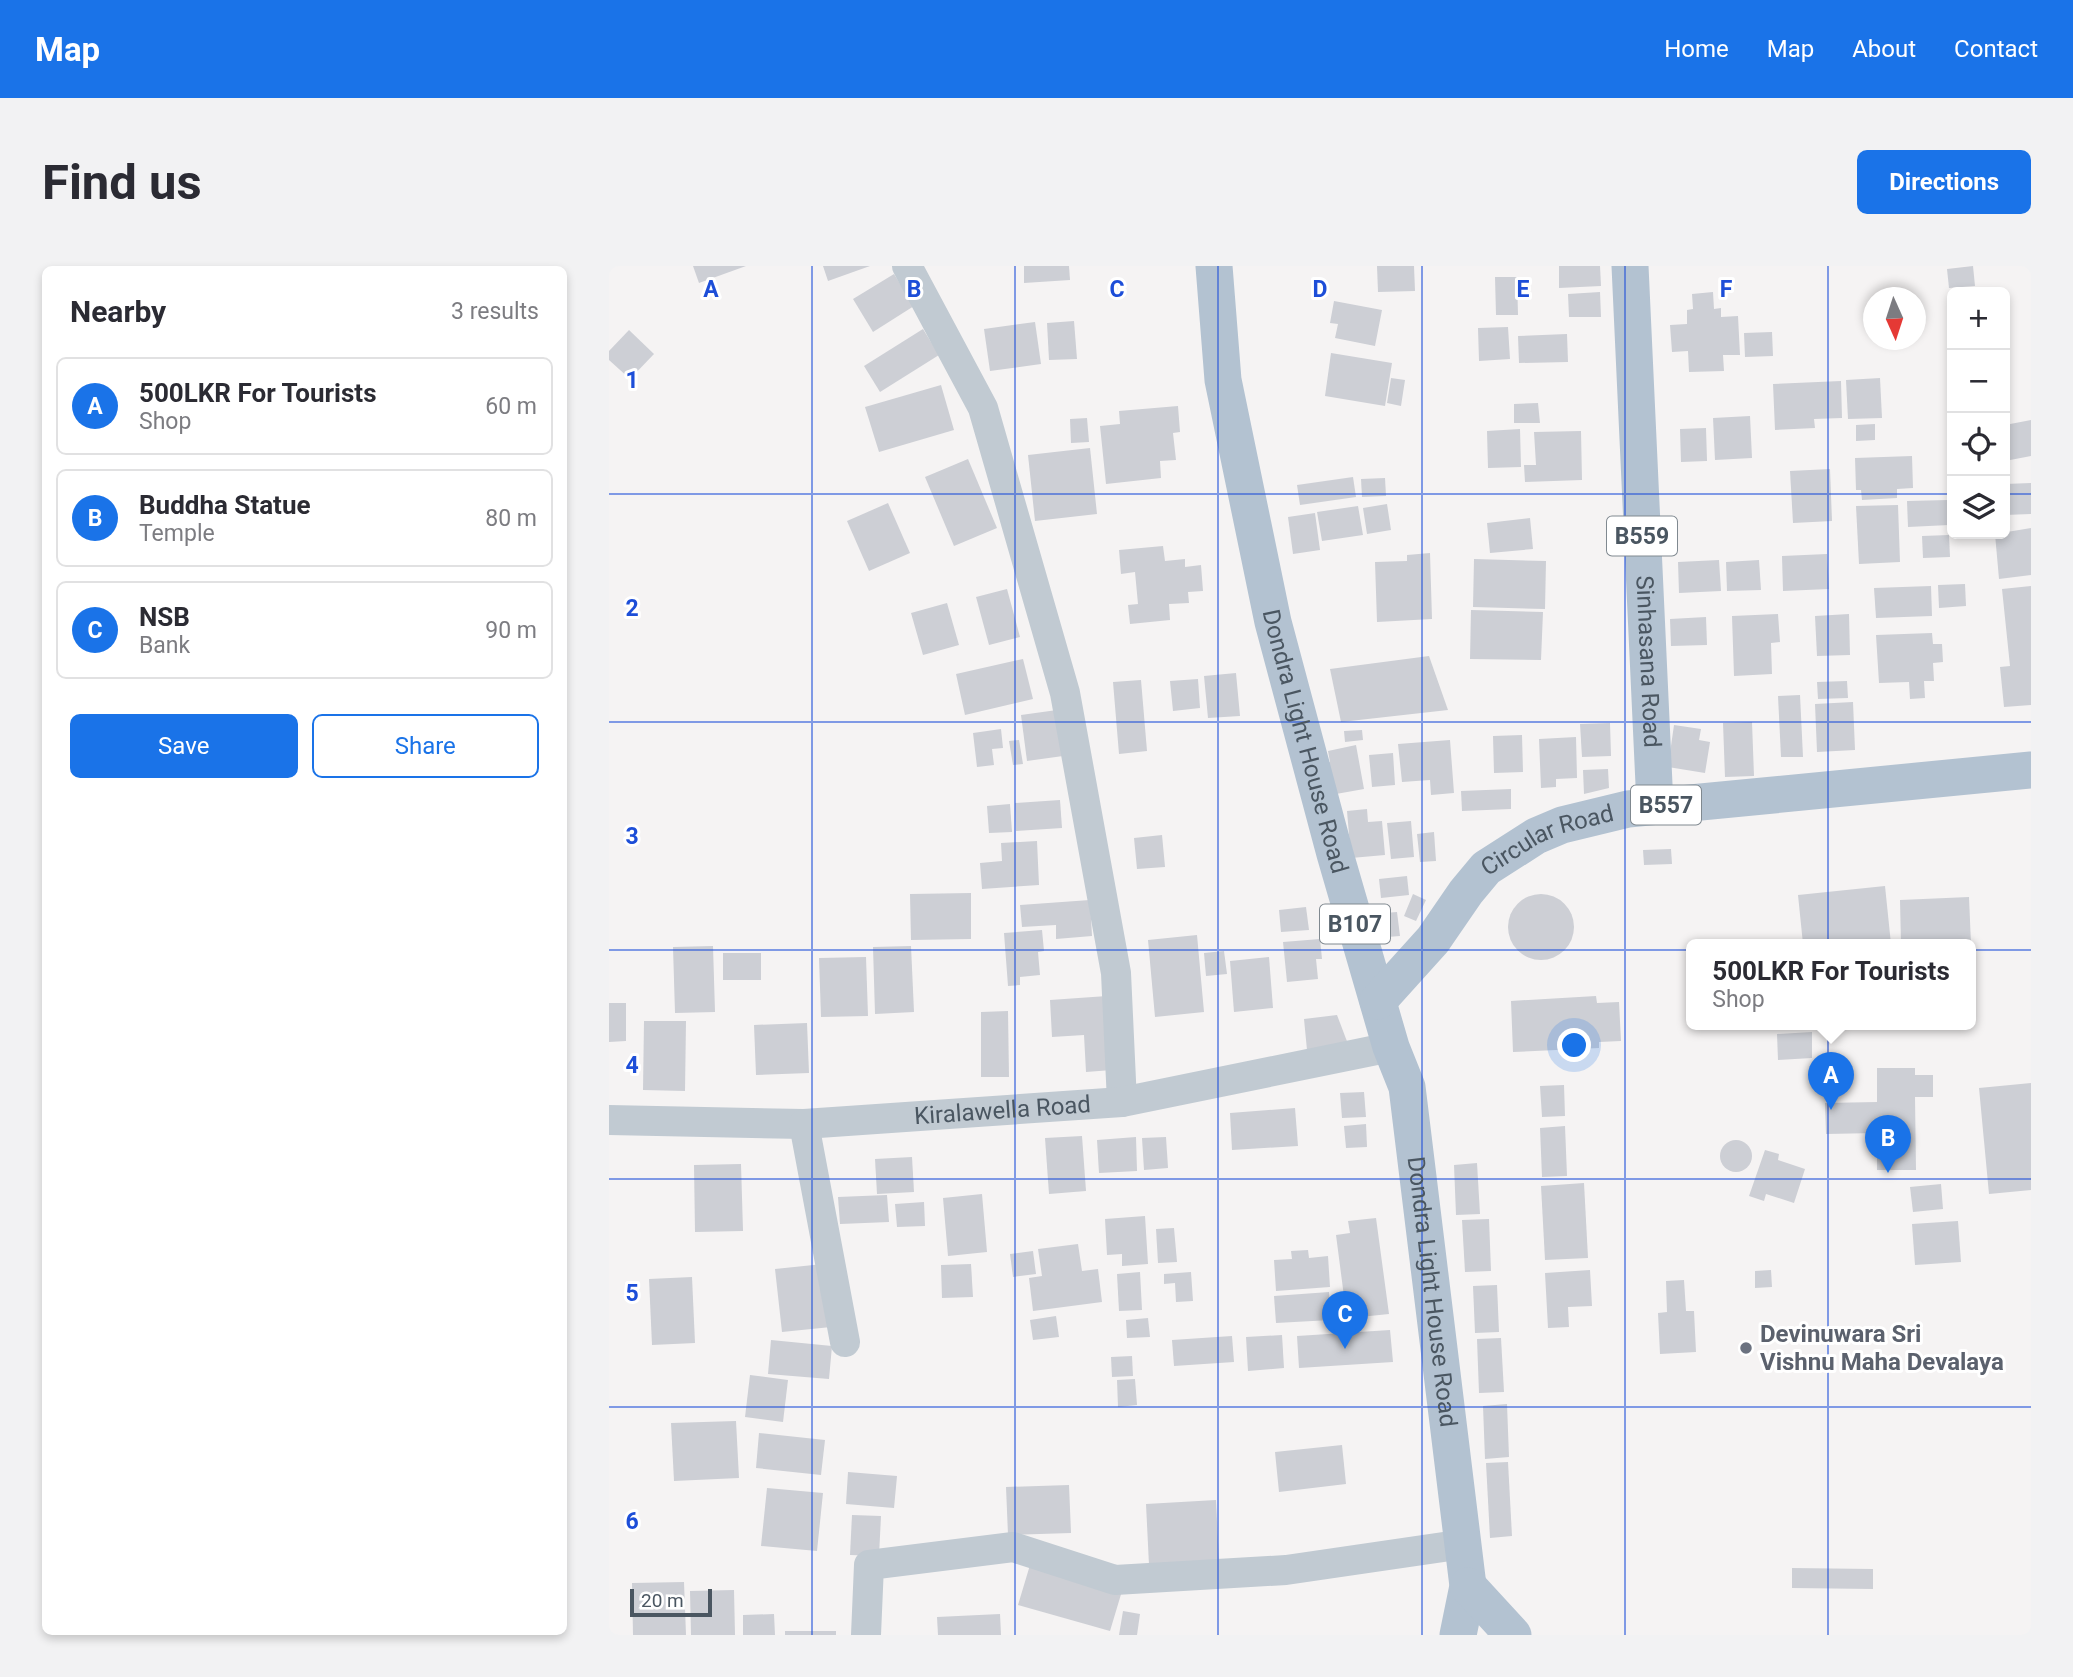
<!DOCTYPE html>
<meta charset="utf-8">
<style>
:root{--surface:#fff;--page:#f2f2f3;--text:#2b2b33;--muted:#7c7c81;--line:#e1e1e2;--accent:#1a73e8}
body{margin:0;font-family:Roboto,sans-serif;background:var(--page);color:var(--text)}
.controls{position:absolute;right:21px;top:21px;display:grid;overflow:hidden;border-radius:10px;box-shadow:0 4px 10px #0003}
.controls button{width:63px;height:63px;display:grid;place-items:center;padding:0;border:0;border-bottom:2px solid var(--line);background:var(--surface);color:var(--text);font:35px sans-serif}
.compass{position:absolute;left:1254px;top:21px;width:63px;height:63px;border-radius:50%;background:var(--surface);box-shadow:0 4px 10px #0003;rotate:177deg}
.scale{position:absolute;left:21px;bottom:18px;width:82px;box-sizing:border-box;padding-left:7px;border:4px solid #4a5661;border-top:0;font-size:19px;line-height:24px;white-space:nowrap;color:#4a5661;-webkit-text-stroke:5px #fff;paint-order:stroke}
.you{position:absolute;left:966px;top:780px;width:24px;height:24px;margin:-18px;border:5px solid #fff;border-radius:50%;background:#1a73e8;box-shadow:0 0 0 10px #1a73e833}
.badge{display:grid;place-items:center;width:46px;height:46px;border-radius:50%;background:var(--accent);color:#fff;font-size:23px;font-weight:700}
.pin{position:absolute;translate:-50% -58px;filter:drop-shadow(0 2px 4px #0008)}
.pin::after{content:'';position:absolute;top:37px;width:24px;height:21px;background:inherit;clip-path:polygon(0 0,100% 0,50% 100%)}
.popup{position:absolute;left:1077px;top:673px;width:290px;height:91px;box-sizing:border-box;display:grid;place-content:center;border-radius:10px;background:var(--surface);filter:drop-shadow(0 2px 5px #0005);font-size:23px;white-space:nowrap;color:var(--muted)}
.popup b{font-size:26px;color:var(--text)}
.popup::after{content:'';position:absolute;left:50%;top:100%;margin-left:-14px;border:14px solid transparent;border-top-color:var(--surface)}
.list{margin:0;padding:0;list-style:none}
h2{display:flex;justify-content:space-between;align-items:center;height:91px;margin:0;padding:0 28px;font-size:30px}
h2 small{font-size:23px;font-weight:400;color:var(--muted)}
.list li{display:grid;grid-template-columns:46px 1fr auto;gap:21px;align-items:center;box-sizing:border-box;height:98px;margin:0 14px 14px;padding:0 14px;border:2px solid var(--line);border-radius:10px}
.list b{display:block;font-size:26px;white-space:nowrap}
.list p{margin:0;font-size:23px;white-space:nowrap;color:var(--muted)}
.list em{font-size:23px;font-style:normal;color:var(--muted)}
.actions{display:flex;gap:14px;padding:21px 28px}
.actions a{flex:1;padding:16px 0;border:2px solid var(--accent);border-radius:10px;text-align:center;font-size:24px;color:var(--accent)}
.actions .main{background:var(--accent);color:#fff}
.icon{flex:none;width:38px;height:38px;fill:none;stroke:currentColor;stroke-width:2;stroke-linecap:round;stroke-linejoin:round}
.map{position:relative;flex:none;width:1422px;height:1369px;overflow:hidden;border-radius:10px}
header{display:flex;align-items:center;gap:42px;box-sizing:border-box;height:98px;padding:0 35px;background:var(--accent);color:#fff}
header strong{font-size:33px}
nav{display:flex;gap:38px;margin-inline-start:auto;font-size:24px}
.intro{display:flex;align-items:center;justify-content:space-between;box-sizing:border-box;height:168px;padding:0 42px}
h1{margin:0;font-size:49px}
.button{padding:18px 32px;border-radius:10px;background:var(--accent);color:#fff;font-size:24px;font-weight:700}
main{display:flex;gap:42px;padding:0 42px}
aside{flex:1;background:var(--surface);border-radius:10px;box-shadow:0 4px 10px #0003}
.map>svg:first-child{display:block}
.building{fill:#cdcfd5}
.lines{fill:none;stroke-linecap:round;stroke-linejoin:round}
.minor{stroke:#c1cad2;stroke-width:30}
.major{stroke:#b3c2d1;stroke-width:37}
.grid{fill:none;stroke:#1d4ed8;stroke-width:2;stroke-opacity:0.55}
.worship-dot{fill:#6b7280;stroke:#fff;stroke-width:2.5}
.labels{text-anchor:middle;stroke-width:6;stroke-linejoin:round;paint-order:stroke}
.shield{fill:#fff;stroke:#808990;stroke-width:2}
.shield-label{font-size:23px;font-weight:bold;fill:#4a5661}
.street-label{font-size:24px;fill:#4a5661;stroke:#fff}
.worship-label{font-size:24px;font-weight:bold;fill:#5b616d;stroke:#fff;text-anchor:start}
.grid-label{font-size:23px;text-anchor:middle;font-weight:bold;fill:#1d4ed8;stroke:#fff;stroke-width:6;stroke-linejoin:round;paint-order:stroke}
</style>
<header>
<strong>Map</strong>
<nav><a>Home</a><a>Map</a><a>About</a><a>Contact</a></nav>
</header>
<div class="intro"><h1>Find us</h1><a class="button">Directions</a></div>
<main>
<aside>
<h2>Nearby<small>3 results</small></h2>
<ul class="list">
<li><span class="badge">A</span><div><b>500LKR For Tourists</b><p>Shop</p></div><em>60 m</em></li>
<li><span class="badge">B</span><div><b>Buddha Statue</b><p>Temple</p></div><em>80 m</em></li>
<li><span class="badge">C</span><div><b>NSB</b><p>Bank</p></div><em>90 m</em></li>
</ul>
<div class="actions"><a class="main">Save</a><a>Share</a></div>
</aside>
<div class="map">
<svg width="1422" height="1369" viewBox="0 0 1422 1369">
<rect width="100%" height="100%" fill="#f5f3f3"/>
<!-- building -->
<g class="building">
<path d="M84,0H137L90,17Z"/>
<path d="M214,0H261L219,15Z"/>
<path d="M415,0H460L461,14L415,17Z"/>
<path d="M768,0H805L806,25L769,26Z"/>
<path d="M950,0H991L992,20L950,22Z"/>
<path d="M1364,0L1366,20L1340,22L1338,3Z"/>
<path d="M285,8L305,40L264,66L244,33Z"/>
<path d="M886,11H908L909,49H887Z"/>
<path d="M991,26L992,51H960L959,28Z"/>
<path d="M1104,26L1105,43L1112,42V51L1129,50L1131,89H1114L1115,105L1080,106L1079,85L1063,86L1061,59L1078,58V44L1084,43L1083,28Z"/>
<path d="M725,35L773,44L766,80L726,72L729,58L721,57Z"/>
<path d="M465,55L468,93L440,94L438,57Z"/>
<path d="M426,56L432,98L381,105L375,63Z"/>
<path d="M899,61L901,93L870,95L869,62Z"/>
<path d="M314,63L330,89L271,126L255,100Z"/>
<path d="M20,64L45,88L21,113L0,94V85Z"/>
<path d="M1163,66L1164,90L1136,91L1135,67Z"/>
<path d="M958,68L959,96L910,97L909,70Z"/>
<path d="M722,87L783,97L776,140L716,130Z"/>
<path d="M782,112L796,114L792,140L778,137Z"/>
<path d="M1271,112L1273,152L1239,153L1237,114Z"/>
<path d="M1232,115L1233,152L1205,153L1206,162L1166,164L1164,118Z"/>
<path d="M332,119L345,164L270,186L256,141Z"/>
<path d="M929,137L931,157H905V138Z"/>
<path d="M569,140L571,166L564,167L567,194L551,195L552,212L497,218L491,160L511,158L510,145Z"/>
<path d="M1141,150L1143,192L1106,194L1104,152Z"/>
<path d="M478,152L480,176L462,177L461,153Z"/>
<path d="M1422,154V190L1396,195V159Z"/>
<path d="M1266,158V174L1247,175V159Z"/>
<path d="M1097,162L1098,195L1072,196L1071,163Z"/>
<path d="M911,163L912,201L879,202L878,165Z"/>
<path d="M972,165L973,214L916,216L915,199H927L925,166Z"/>
<path d="M481,182L488,248L426,255L419,189Z"/>
<path d="M1303,190L1304,222L1288,223V232L1253,234L1252,224H1247L1246,192Z"/>
<path d="M359,193L388,262L345,280L316,211Z"/>
<path d="M1221,203L1223,255L1184,257L1181,205Z"/>
<path d="M744,211L747,231L691,239L688,219Z"/>
<path d="M776,212L777,230L753,231L752,213Z"/>
<path d="M1422,217V248L1396,249V218Z"/>
<path d="M1339,234L1340,259L1299,261L1298,235Z"/>
<path d="M279,237L301,287L260,305L238,255Z"/>
<path d="M778,238L782,264L758,268L754,242Z"/>
<path d="M1289,239L1291,296L1250,298L1247,240Z"/>
<path d="M749,240L754,269L713,275L708,246Z"/>
<path d="M706,247L711,284L684,288L679,251Z"/>
<path d="M921,252L924,283L881,287L878,257Z"/>
<path d="M1064,256L1065,285L1042,286L1041,258Z"/>
<path d="M1422,262V309L1390,313L1386,268Z"/>
<path d="M1340,269L1341,291L1314,292L1313,270Z"/>
<path d="M554,280L556,295L576,293V301L592,299L594,325L579,326L580,337L560,338L561,354L521,358L519,339L529,338L526,306L512,308L510,284Z"/>
<path d="M821,287L823,353L768,356L766,296L798,295V289Z"/>
<path d="M1218,288L1220,323L1174,325L1173,290Z"/>
<path d="M865,293L937,295L936,343L864,341Z"/>
<path d="M1110,294L1112,325L1070,327L1069,296Z"/>
<path d="M1150,294L1152,324L1118,325L1117,296Z"/>
<path d="M1356,318L1357,340L1330,342L1329,319Z"/>
<path d="M1322,320L1323,350L1267,352L1265,322Z"/>
<path d="M1422,320V439L1395,441L1391,401L1401,400L1393,323Z"/>
<path d="M398,323L411,371L380,379L367,331Z"/>
<path d="M338,337L350,379L314,389L302,347Z"/>
<path d="M862,344L934,346L932,394L861,393Z"/>
<path d="M1169,348L1171,376L1162,377L1163,408L1125,410L1123,350Z"/>
<path d="M1240,348L1241,389L1208,390L1206,350Z"/>
<path d="M1097,351L1098,379L1062,380L1061,353Z"/>
<path d="M1323,367L1324,378H1333L1334,396L1324,397L1325,415H1315L1316,432L1301,433L1300,416L1270,417L1267,369Z"/>
<path d="M820,390L839,444L732,456L721,403Z"/>
<path d="M414,393L424,433L356,449L347,408Z"/>
<path d="M627,407L631,450L599,452L595,410Z"/>
<path d="M589,413L591,442L564,445L561,415Z"/>
<path d="M532,414L538,485L510,488L504,416Z"/>
<path d="M1238,415L1239,432L1209,433L1208,416Z"/>
<path d="M1191,429L1194,491H1172L1169,430Z"/>
<path d="M1244,436L1246,484L1208,486L1206,438Z"/>
<path d="M448,444L454,490L418,495L412,449Z"/>
<path d="M1143,456L1145,510L1116,511L1114,457Z"/>
<path d="M1001,457L1002,490L973,491L971,458Z"/>
<path d="M1065,459L1092,463L1090,474L1101,476L1096,507L1059,501Z"/>
<path d="M392,463L394,482L383,483L385,499L368,501L364,467Z"/>
<path d="M753,464L754,474L736,476L735,465Z"/>
<path d="M913,469L914,506L885,507L884,470Z"/>
<path d="M967,471L968,512L947,513V521L932,522L930,473Z"/>
<path d="M410,474L414,498L404,499L400,475Z"/>
<path d="M841,474L845,527L822,529L821,514L793,516L789,478Z"/>
<path d="M747,479L755,523L727,528L712,498L721,496L719,485Z"/>
<path d="M784,487L786,519L763,521L760,489Z"/>
<path d="M999,503L1000,522L975,528L974,504Z"/>
<path d="M902,523V543L853,545L852,525Z"/>
<path d="M451,534L453,562L407,565L406,537Z"/>
<path d="M401,538L403,566L380,567L378,540Z"/>
<path d="M758,543L759,556L773,555L776,589L742,592L738,545Z"/>
<path d="M802,555L805,591L782,593L778,557Z"/>
<path d="M825,566L827,595L811,596L808,568Z"/>
<path d="M553,569L556,601L528,603L525,572Z"/>
<path d="M428,575L430,619L373,623L371,597L393,595L392,577Z"/>
<path d="M1062,583L1063,598L1035,599L1034,584Z"/>
<path d="M798,610L800,629L772,632L770,613Z"/>
<path d="M1276,620L1282,678H1194L1189,629Z"/>
<path d="M362,627V673L302,674L301,628Z"/>
<circle cx="932" cy="661" r="33"/>
<path d="M804,628L817,634L807,655L795,650Z"/>
<path d="M1360,631L1362,678H1292L1291,634Z"/>
<path d="M481,634L483,670L447,673V659L413,661L411,639Z"/>
<path d="M697,641L700,664L672,666L670,644Z"/>
<path d="M788,646L791,670L753,673L751,649Z"/>
<path d="M433,664L435,685L429,686L431,709L411,711V719L399,720L395,667Z"/>
<path d="M588,669L595,746L546,751L539,674Z"/>
<path d="M711,673L713,693H707L709,713L678,716L674,676Z"/>
<path d="M104,680L106,746L66,747L64,681Z"/>
<path d="M302,680L305,746L266,748L264,681Z"/>
<path d="M615,685L618,708L597,710L595,687Z"/>
<rect x="114" y="687" width="38" height="27"/>
<path d="M257,691L259,750L212,751L210,692Z"/>
<path d="M660,691L664,742L625,746L621,695Z"/>
<path d="M498,730L503,804L477,806L475,769L443,771L441,734Z"/>
<path d="M987,730L988,737L1010,736L1012,775L990,776V782L904,786L902,735Z"/>
<path d="M0,737H17V775L0,776Z"/>
<path d="M399,745L400,811H372V746Z"/>
<path d="M728,749L739,778L698,784L695,753Z"/>
<path d="M35,755H77L76,825L34,824Z"/>
<path d="M198,757L200,807L147,809L145,759Z"/>
<path d="M1203,766V792L1169,794L1168,768Z"/>
<path d="M1268,802H1306V809H1324V831H1306L1307,904H1268V867L1217,868L1216,837L1268,836Z"/>
<path d="M1422,817V924L1380,928L1370,822Z"/>
<path d="M955,819L956,850L933,851L931,820Z"/>
<path d="M755,826L757,851L733,852L731,827Z"/>
<path d="M686,842L689,880L623,884L621,847Z"/>
<path d="M757,858L758,881L737,882L735,860Z"/>
<path d="M956,860L958,910L933,911L931,862Z"/>
<path d="M473,870L477,925L440,928L436,872Z"/>
<path d="M527,871L528,905L490,907L488,874Z"/>
<path d="M557,871L559,902L535,904L533,872Z"/>
<circle cx="1127" cy="890" r="16"/>
<path d="M1156,884L1170,888L1169,894L1196,903L1185,937L1157,928L1155,935L1140,930Z"/>
<path d="M303,891L305,926L268,928L266,893Z"/>
<path d="M868,897L871,948L847,949L845,899Z"/>
<path d="M132,898L134,965L86,966L85,899Z"/>
<path d="M975,917L979,992L936,994L932,920Z"/>
<path d="M1332,918L1334,943L1304,946L1301,921Z"/>
<path d="M373,928L378,986L339,990L334,932Z"/>
<path d="M278,929L280,956L231,958L229,931Z"/>
<path d="M315,936L316,960L288,961L286,938Z"/>
<path d="M536,950L539,998L513,1000V988L498,989L496,953Z"/>
<path d="M767,952L780,1048L751,1051V1044L737,1046L727,969L741,967L739,955Z"/>
<path d="M880,953L882,1005L856,1006L853,954Z"/>
<path d="M1349,955L1352,996L1306,999L1303,958Z"/>
<path d="M565,962L568,996L549,997L547,963Z"/>
<path d="M469,978L473,1005L489,1003L493,1036L424,1045L420,1012L433,1010L429,983Z"/>
<path d="M699,984L700,992L719,990L721,1021L667,1025L665,994L683,993L682,985Z"/>
<path d="M424,985L427,1008L404,1011L401,988Z"/>
<path d="M214,998L222,1061L173,1066L166,1003Z"/>
<path d="M362,998L364,1031L333,1032L332,999Z"/>
<path d="M981,1004L983,1040L959,1041L960,1061L939,1062L936,1007Z"/>
<path d="M1162,1004L1163,1021L1146,1022V1005Z"/>
<path d="M531,1006L533,1044L510,1045L508,1008Z"/>
<path d="M582,1006L584,1035L567,1036L566,1017L555,1018V1008Z"/>
<path d="M83,1011L86,1077L43,1079L40,1013Z"/>
<path d="M1075,1014L1077,1045H1085L1087,1086L1051,1088L1049,1047L1058,1046L1057,1015Z"/>
<path d="M888,1019L890,1066L866,1067L864,1020Z"/>
<path d="M720,1026L722,1054L667,1057L665,1030Z"/>
<path d="M447,1050L450,1071L424,1074L421,1054Z"/>
<path d="M539,1052L541,1071L518,1072L517,1054Z"/>
<path d="M781,1064L784,1096L690,1102L688,1070Z"/>
<path d="M673,1069L675,1102L639,1105L637,1071Z"/>
<path d="M623,1070L625,1096L565,1100L563,1074Z"/>
<path d="M892,1072L895,1126L870,1127L868,1073Z"/>
<path d="M162,1074L223,1080L220,1113L159,1108Z"/>
<path d="M523,1090L524,1110L503,1111L502,1091Z"/>
<path d="M141,1109L179,1114L174,1156L136,1151Z"/>
<path d="M526,1113L528,1139L509,1141L508,1114Z"/>
<path d="M898,1138L900,1191L876,1193L874,1140Z"/>
<path d="M127,1155L130,1212L65,1215L62,1157Z"/>
<path d="M150,1167L216,1174L212,1209L147,1202Z"/>
<path d="M733,1179L737,1218L670,1226L666,1186Z"/>
<path d="M899,1196L903,1270L881,1272L877,1197Z"/>
<path d="M239,1206L288,1210L285,1242L237,1238Z"/>
<path d="M460,1219L462,1267L399,1269L397,1221Z"/>
<path d="M158,1222L214,1227L208,1285L152,1280Z"/>
<path d="M607,1234L610,1296L540,1299L537,1238Z"/>
<path d="M243,1249L272,1250L270,1290L241,1289Z"/>
<path d="M421,1299L513,1325L501,1365L409,1339Z"/>
<path d="M1183,1302L1264,1303V1323L1183,1322Z"/>
<path d="M75,1316L77,1369H24L23,1317Z"/>
<path d="M125,1324L126,1369H82L81,1325Z"/>
<path d="M514,1345L531,1348L528,1369H510Z"/>
<path d="M165,1348L166,1369H134V1349Z"/>
<path d="M391,1348L392,1369H329L328,1351Z"/>
<rect x="176" y="1365" width="51" height="4"/>
</g>
<g class="lines">
<!-- minor -->
<g class="minor">
<path d="M298,0L374,142L456,427L507,707L513,836"/>
<path id="s1" d="M0,854L195,858L513,836L782,781"/>
<path d="M195,858L236,1076"/>
<path d="M257,1369L260,1299L404,1281L506,1314L677,1304L855,1278"/>
</g>
<!-- major -->
<g class="major">
<path id="s2" d="M605,0L614,114L664,356L726,588L782,781L798,821L859,1320L849,1369"/>
<path id="s3" d="M1021,0L1046,540"/>
<path id="s4" d="M769,735L824,674L857,626L877,602L927,570L953,559L1019,543L1422,504"/>
<path d="M859,1320L904,1369"/>
</g>
</g>
<!-- grid -->
<path class="grid" d="M203,0V1369M406,0V1369M609,0V1369M813,0V1369M1016,0V1369M1219,0V1369M0,228H1343M1396,228H1422M0,456H1422M0,684H1422M0,913H1422M0,1141H1422"/>
<!-- markers -->
<circle class="worship-dot" cx="1137" cy="1082" r="7"/>
<g class="labels">
<!-- shield labels -->
<g class="shield">
<rect x="998" y="250.5" width="70" height="39" rx="5"/>
<rect x="1022" y="519.5" width="70" height="39" rx="5"/>
<rect x="711" y="638.5" width="70" height="39" rx="5"/>
</g>
<g class="shield-label">
<text x="1033" y="278">B559</text>
<text x="1057" y="547">B557</text>
<text x="746" y="666">B107</text>
</g>
<!-- street labels -->
<g class="street-label">
<text dy="8" stroke="none"><textPath href="#s3" startOffset="396">Sinhasana Road</textPath></text>
<text dy="8" stroke="none"><textPath href="#s2" startOffset="485">Dondra Light House Road</textPath></text>
<text dy="8" stroke="none"><textPath href="#s4" startOffset="240">Circular Road</textPath></text>
<text dy="8" stroke="none"><textPath href="#s1" startOffset="394">Kiralawella Road</textPath></text>
<text dy="8" stroke="none"><textPath href="#s2" startOffset="1052">Dondra Light House Road</textPath></text>
</g>
<!-- worship labels -->
<g class="worship-label">
<text x="1151" y="1076">Devinuwara Sri<tspan x="1151" dy="28">Vishnu Maha Devalaya</tspan></text>
</g>
</g>
<g class="grid-label">
<text x="102" y="31">A</text>
<text x="305" y="31">B</text>
<text x="508" y="31">C</text>
<text x="711" y="31">D</text>
<text x="914" y="31">E</text>
<text x="1117" y="31">F</text>
<text x="23" y="122">1</text>
<text x="23" y="350">2</text>
<text x="23" y="578">3</text>
<text x="23" y="807">4</text>
<text x="23" y="1035">5</text>
<text x="23" y="1263">6</text>
</g>
</svg>
<div class="controls">
<button>+</button>
<button>−</button>
<button><svg class="icon" aria-label="locate" viewBox="0 0 24 24"><circle cx="12" cy="12" r="6"/><path d="M12 2v4M12 18v4M2 12h4M18 12h4"/></svg></button>
<button><svg class="icon" aria-label="layers" viewBox="0 0 24 24"><path d="M12 4l9 5-9 5-9-5zM3 14l9 5 9-5"/></svg></button>
</div>
<svg class="compass" viewBox="-18 -18 36 36"><path d="M0-13l5 13h-10z" fill="#e53935"/><path d="M0 13l5-13h-10z" fill="#7c7c81"/></svg>
<div class="scale">20 m</div>
<div class="you"></div>
<div class="pin badge" style="left:1222px;top:844px">A</div>
<div class="popup"><b>500LKR For Tourists</b>Shop</div>
<div class="pin badge" style="left:1279px;top:907px">B</div>
<div class="pin badge" style="left:736px;top:1083px">C</div>
</div>
</main>
